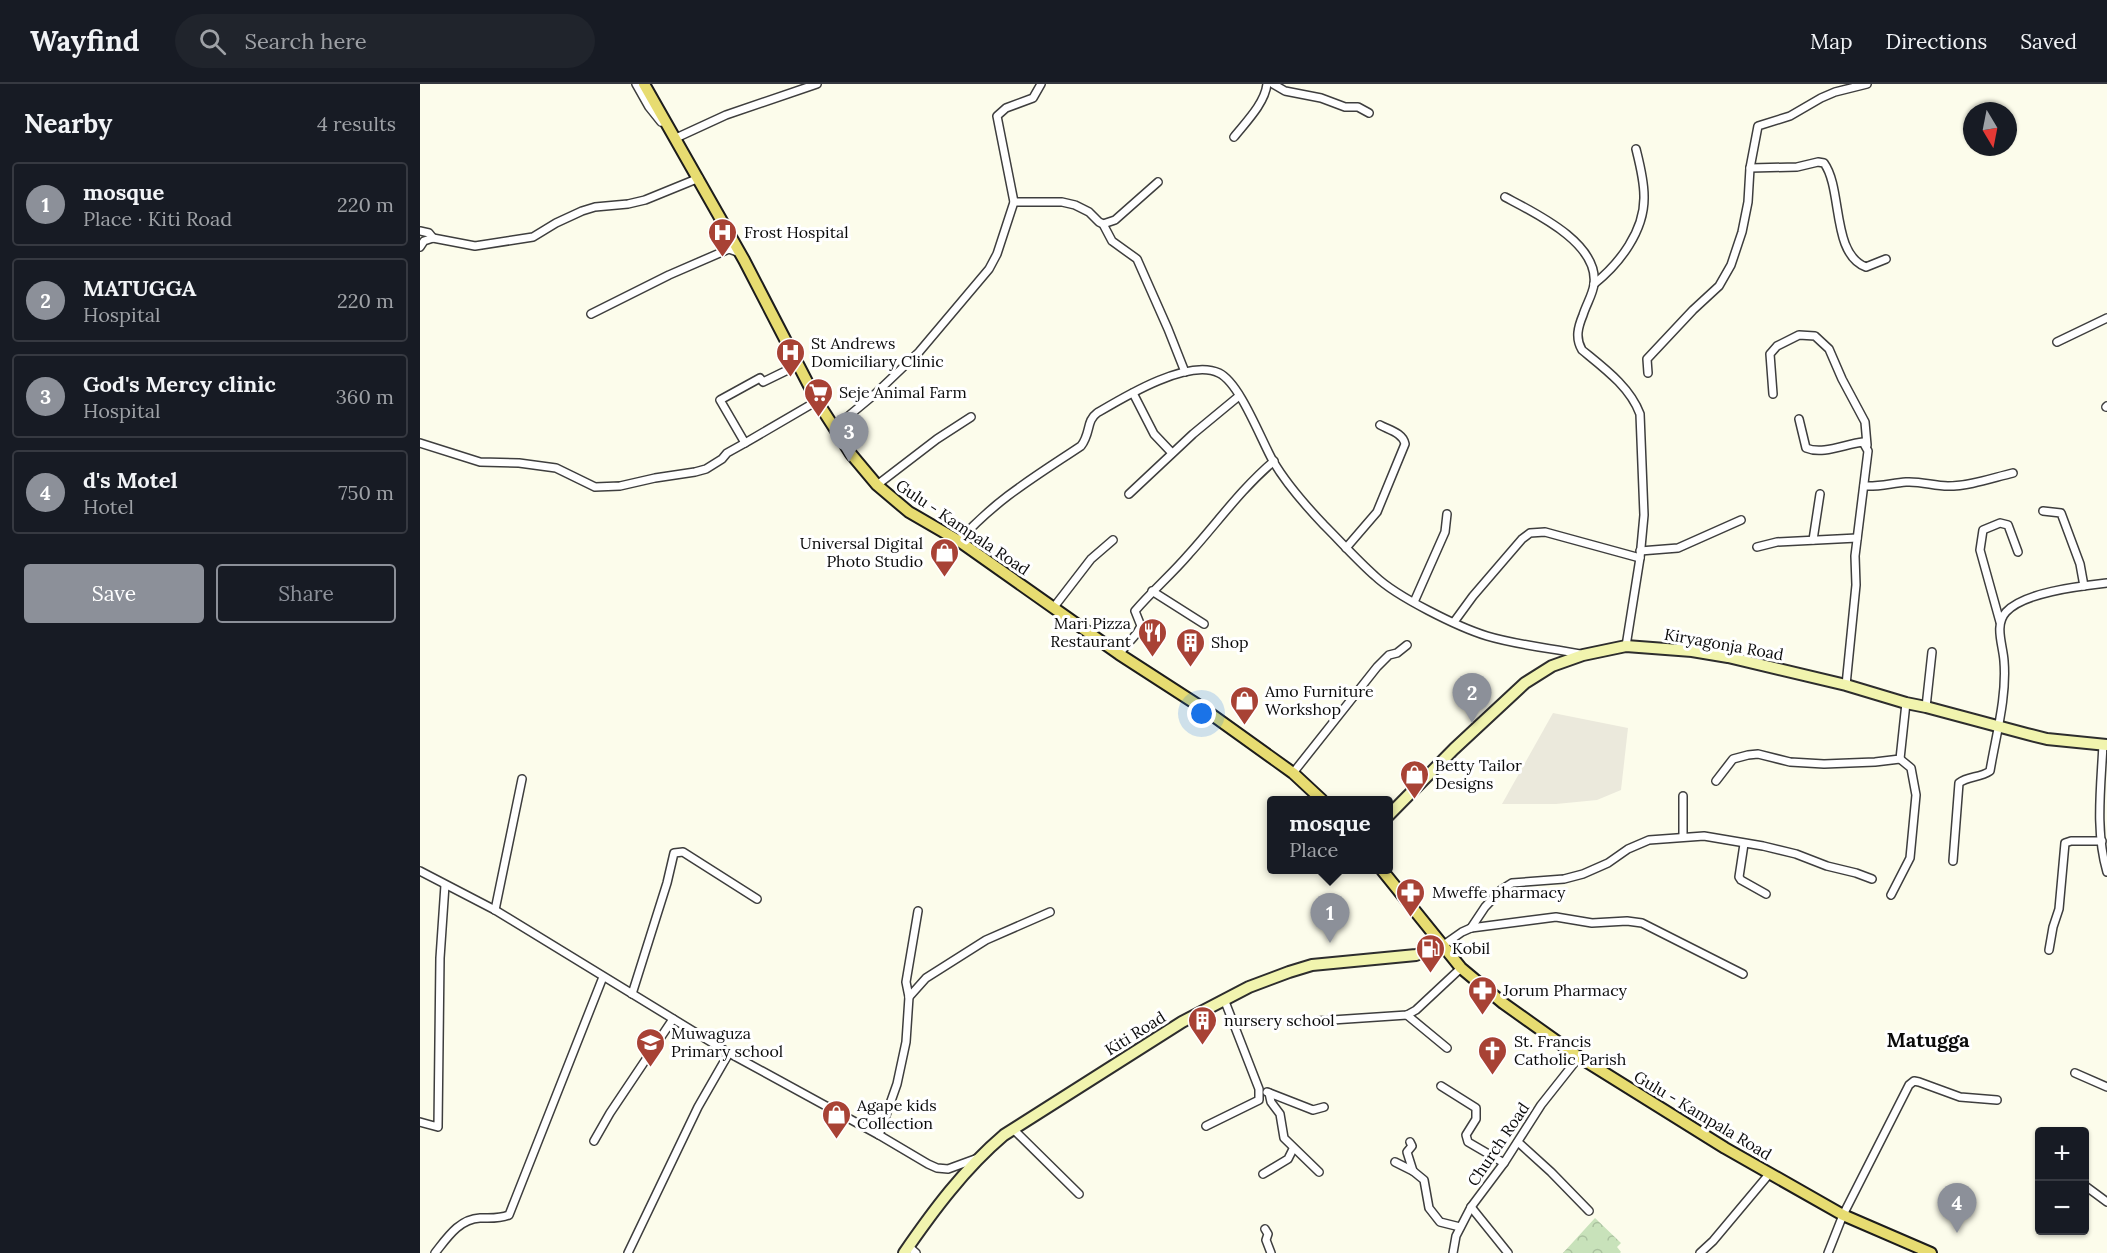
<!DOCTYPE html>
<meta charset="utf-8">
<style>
:root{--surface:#171b24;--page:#20242c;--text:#f1f3f6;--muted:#9ea1a6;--line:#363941;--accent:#8c9099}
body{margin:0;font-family:Lora,serif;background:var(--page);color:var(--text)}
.controls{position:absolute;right:18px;bottom:18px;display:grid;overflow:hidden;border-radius:6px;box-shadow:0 2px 4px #0004}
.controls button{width:54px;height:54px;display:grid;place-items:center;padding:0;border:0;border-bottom:2px solid var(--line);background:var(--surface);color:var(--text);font:30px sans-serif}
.compass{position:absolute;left:1543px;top:18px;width:54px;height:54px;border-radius:50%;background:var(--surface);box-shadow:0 2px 4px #0004;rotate:170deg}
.you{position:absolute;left:782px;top:630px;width:21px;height:21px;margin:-15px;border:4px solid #fff;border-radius:50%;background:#1a73e8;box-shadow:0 0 0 9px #1a73e833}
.badge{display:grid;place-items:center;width:39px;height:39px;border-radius:50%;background:var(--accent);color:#fff;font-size:20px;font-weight:700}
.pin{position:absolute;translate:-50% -50px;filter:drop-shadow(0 2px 3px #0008)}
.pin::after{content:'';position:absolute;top:32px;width:21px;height:18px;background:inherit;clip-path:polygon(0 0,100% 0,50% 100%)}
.popup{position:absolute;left:847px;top:712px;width:126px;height:78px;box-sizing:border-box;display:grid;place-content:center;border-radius:6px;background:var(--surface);filter:drop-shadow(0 2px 4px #0005);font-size:20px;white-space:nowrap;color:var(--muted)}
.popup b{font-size:22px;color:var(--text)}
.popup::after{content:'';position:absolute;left:50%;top:100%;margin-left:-12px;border:12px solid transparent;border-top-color:var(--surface)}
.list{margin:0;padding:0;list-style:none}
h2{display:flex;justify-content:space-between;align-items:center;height:78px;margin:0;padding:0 24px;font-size:26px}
h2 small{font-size:20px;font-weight:400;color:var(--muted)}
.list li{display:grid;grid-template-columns:39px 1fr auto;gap:18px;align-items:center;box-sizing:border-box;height:84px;margin:0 12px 12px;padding:0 12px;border:2px solid var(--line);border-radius:6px}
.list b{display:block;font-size:22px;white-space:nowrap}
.list p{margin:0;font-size:20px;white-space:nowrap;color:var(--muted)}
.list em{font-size:20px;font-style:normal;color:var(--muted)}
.actions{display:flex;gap:12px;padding:18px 24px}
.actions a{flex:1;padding:14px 0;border:2px solid var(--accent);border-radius:6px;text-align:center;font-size:21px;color:var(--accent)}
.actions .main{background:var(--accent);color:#fff}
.icon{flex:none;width:33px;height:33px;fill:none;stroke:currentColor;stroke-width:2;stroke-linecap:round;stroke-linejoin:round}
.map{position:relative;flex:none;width:1687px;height:1169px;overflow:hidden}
header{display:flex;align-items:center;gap:36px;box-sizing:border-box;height:84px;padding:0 30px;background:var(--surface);border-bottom:2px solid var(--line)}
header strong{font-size:28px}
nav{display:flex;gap:33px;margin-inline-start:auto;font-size:21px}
.search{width:420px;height:54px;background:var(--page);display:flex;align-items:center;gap:15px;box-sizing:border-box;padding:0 21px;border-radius:33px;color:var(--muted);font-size:22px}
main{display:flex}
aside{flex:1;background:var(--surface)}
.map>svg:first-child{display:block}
.park{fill:url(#park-crowns)}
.plaza{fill:#ebe9dc}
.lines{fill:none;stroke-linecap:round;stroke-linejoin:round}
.street-casing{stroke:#3e3e3e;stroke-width:10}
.secondary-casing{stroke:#2d2d2d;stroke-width:14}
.primary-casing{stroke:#1c1c1c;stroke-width:14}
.street{stroke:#fff;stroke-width:7}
.secondary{stroke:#f1f4ae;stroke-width:10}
.primary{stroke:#e7dc71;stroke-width:10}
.labels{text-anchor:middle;stroke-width:6;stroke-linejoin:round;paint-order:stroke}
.poi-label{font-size:16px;fill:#0b0b0b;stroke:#fff;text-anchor:start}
.street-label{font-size:16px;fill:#0b0b0b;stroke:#fff}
.quarter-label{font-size:20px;font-weight:bold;fill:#0b0b0b;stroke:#fff}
</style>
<header>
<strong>Wayfind</strong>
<div class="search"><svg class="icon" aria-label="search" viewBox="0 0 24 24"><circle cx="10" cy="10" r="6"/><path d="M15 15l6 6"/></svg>Search here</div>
<nav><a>Map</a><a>Directions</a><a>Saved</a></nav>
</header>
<main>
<aside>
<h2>Nearby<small>4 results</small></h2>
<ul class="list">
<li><span class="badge">1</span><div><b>mosque</b><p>Place · Kiti Road</p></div><em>220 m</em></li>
<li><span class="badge">2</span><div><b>MATUGGA</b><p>Hospital</p></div><em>220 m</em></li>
<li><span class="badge">3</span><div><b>God's Mercy clinic</b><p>Hospital</p></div><em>360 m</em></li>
<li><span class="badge">4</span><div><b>d's Motel</b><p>Hotel</p></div><em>750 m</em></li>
</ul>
<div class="actions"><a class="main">Save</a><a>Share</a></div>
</aside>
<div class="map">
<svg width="1687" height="1169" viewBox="0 0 1687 1169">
<defs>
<pattern id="park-crowns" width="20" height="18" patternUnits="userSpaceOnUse" patternTransform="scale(1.5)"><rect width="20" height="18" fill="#c8e2ba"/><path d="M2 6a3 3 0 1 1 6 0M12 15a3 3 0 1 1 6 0" fill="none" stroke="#aac19f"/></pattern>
</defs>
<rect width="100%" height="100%" fill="#fcfceb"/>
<!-- park -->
<path class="park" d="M1175,1134L1201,1159L1197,1163L1201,1168L1200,1169H1143Z"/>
<!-- plaza -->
<path class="plaza" d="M1133,629L1208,644L1201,706L1177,716L1136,720H1082Z"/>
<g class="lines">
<defs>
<g id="street">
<path d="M216,0L229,23L241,38"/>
<path d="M853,0L865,7L901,14L925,23H938L949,29"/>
<path d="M814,53C826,38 845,19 847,0"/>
<path d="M256,54L306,31L397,0"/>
<path d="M1330,84L1377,83L1398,78L1404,79C1423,105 1411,170 1446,183L1466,175"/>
<path d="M1085,113C1115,129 1179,159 1174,200C1173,210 1166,221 1163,231C1158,243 1155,254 1162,266C1184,284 1210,303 1220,330L1224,431L1220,474L1206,562"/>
<path d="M594,118H642L655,121L669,128L679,138L683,140L692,157L717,175L748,245L765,288"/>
<path d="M683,140L695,136L738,98"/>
<path d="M0,147L9,149L13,154"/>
<path d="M0,163L4,157L13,154L55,162L113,153L136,139L162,127L175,123L208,120L225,116L279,94"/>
<path d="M1174,200C1199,180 1225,147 1224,112C1224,96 1220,81 1216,65"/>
<path d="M171,230L249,191L309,165L320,169"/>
<path d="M1637,258L1687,234"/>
<path d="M1228,289L1227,275L1273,226L1299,202L1311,181L1322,148L1328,118L1330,84L1338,42L1370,32L1401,14L1415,8L1447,0"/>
<path d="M713,309L734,350L752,369"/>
<path d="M1353,310L1350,270L1357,262L1379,251L1395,252L1409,265L1422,295L1445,338L1447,361"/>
<path d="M1686,323L1687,322"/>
<path d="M1379,335L1386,364C1403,371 1425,360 1443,358L1448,367L1435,472L1436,501L1426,601"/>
<path d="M414,344L455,310L499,268L569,185L577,170L594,118L577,32L586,24L613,14L621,0"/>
<path d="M0,359L60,378L99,379L136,384L175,403L200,402L235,394L275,388L286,385L302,375L307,369L325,359L300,316L340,294L343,298L378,281"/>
<path d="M325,359L397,317"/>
<path d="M457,401L517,355L551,333"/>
<path d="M1444,402C1459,403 1472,399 1486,398C1501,397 1514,402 1528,402C1550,402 1572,394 1593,389"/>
<path d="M709,410L773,350L819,312"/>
<path d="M1623,427L1641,429L1660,480L1664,502"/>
<path d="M1393,456L1400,410"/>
<path d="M539,457C575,416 616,392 661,362C671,349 666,337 677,329C704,313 768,274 799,289C820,299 841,356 853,377C867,401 885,421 904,441C921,458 937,476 955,492C977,513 1038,543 1067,552C1097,561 1129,564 1160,570"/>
<path d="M1337,463L1357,458L1437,454"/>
<path d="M926,464L957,428L985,360C983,349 969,346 960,341"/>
<path d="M1220,467L1258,464L1321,436"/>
<path d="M732,507L784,540"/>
<path d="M994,518L1025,448L1027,430"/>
<path d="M634,523L671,475L693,456"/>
<path d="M1034,538L1053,512L1102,455L1110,449L1125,448L1220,474"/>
<path d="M1580,538L1560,466L1563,446L1580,439L1588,441L1598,468"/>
<path d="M699,570L717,549L721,542L715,527C732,507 752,490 769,470C797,439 821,405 854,377"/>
<path d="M1506,623L1512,568"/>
<path d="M1683,660C1681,703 1675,747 1687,788"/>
<path d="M873,689L957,583L969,571L977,569L987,561"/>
<path d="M1296,697L1313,675L1328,671L1338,670L1370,678L1404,680L1455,678L1480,675L1486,619"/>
<path d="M1263,712V752"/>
<path d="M1324,760L1319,793L1321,796L1346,810"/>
<path d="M1533,777L1539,699C1548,692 1560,694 1570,687C1576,651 1587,613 1584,577C1583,561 1574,541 1586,528C1604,508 1661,502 1687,499"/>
<path d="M0,787L75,826L309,969L459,1051L508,1080L517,1084L528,1085L558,1074"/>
<path d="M1471,811L1490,774L1496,711L1491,684L1480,675"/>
<path d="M75,826L102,695"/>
<path d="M1051,844L1065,823L1081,806L1092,799L1144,795L1163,790L1188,779L1208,765L1229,756L1284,752L1343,762L1376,770L1407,782L1436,789L1452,795"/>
<path d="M1022,862L1042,848L1051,844L1136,833L1172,839L1207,837L1222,839L1323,890"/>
<path d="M1629,866L1633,843L1639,825L1645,759L1651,757H1682"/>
<path d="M212,910L247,799L254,769L263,768L337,815"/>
<path d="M489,913L506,894L566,856L630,828"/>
<path d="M987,931L1027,964"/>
<path d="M897,937L987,931L996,926L1041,884"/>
<path d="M1655,989L1687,1003"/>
<path d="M1021,1002L1056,1024V1035L1046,1051L1048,1058L1084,1079"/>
<path d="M847,1008L893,1026L904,1023"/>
<path d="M849,1009L851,1018L860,1030L864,1054L899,1088"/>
<path d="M0,1038L18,1043L20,874L25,801"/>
<path d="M786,1042L839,1016V1005L804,915"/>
<path d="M593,1045L659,1110"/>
<path d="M459,1051L477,1000L486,958L489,913L486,898L498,827"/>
<path d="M174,1057L190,1029L253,935"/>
<path d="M990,1058L992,1062L987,1068L993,1087L1004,1096L1009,1124L1020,1138L1040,1143"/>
<path d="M1098,1058L1131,1088L1169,1127"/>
<path d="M975,1078L993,1087"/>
<path d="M843,1090L868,1075L873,1065"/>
<path d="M1664,1101L1687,1118"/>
<path d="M1051,1123L1088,1169"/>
<path d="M845,1145L848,1150L846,1156L851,1169"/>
<path d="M488,1162L496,1169"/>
<path d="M15,1169C27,1154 39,1135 60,1134C71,1134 79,1135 89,1131L183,893"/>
<path d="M208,1169L278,1023L309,969"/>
<path d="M1033,1169L1036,1152L1051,1123L1084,1079L1121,1021L1159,973"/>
<path d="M1280,1169L1293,1157L1350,1089"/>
<path d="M1408,1169L1423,1131L1489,1001L1494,997L1499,998L1540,1013L1577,1016"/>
</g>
<g id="secondary">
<path d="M968,732L1034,665L1105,599L1132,582L1163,571L1206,562L1272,567L1308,573L1426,601L1486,619L1506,623L1607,650L1627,655L1687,661"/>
<path d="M484,1169C513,1127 544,1085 584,1051L762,938L829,903L869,888L892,881L996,871L1022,862"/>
</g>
<g id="primary">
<path d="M224,0L324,176L397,317L431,370L457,401L489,428L539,457L699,570L781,623L873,689L902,716"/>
<path d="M962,786L1041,884L1083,919L1159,973L1305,1064L1423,1131L1511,1169"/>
</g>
</defs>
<!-- street casing -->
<use href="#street" class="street-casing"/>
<!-- secondary casing -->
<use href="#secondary" class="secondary-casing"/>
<!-- primary casing -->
<use href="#primary" class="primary-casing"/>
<!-- street -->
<use href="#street" class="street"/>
<!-- secondary -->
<use href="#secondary" class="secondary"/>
<!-- primary -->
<use href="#primary" class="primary"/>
</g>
<!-- icons -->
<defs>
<symbol id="hospital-pin" viewBox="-11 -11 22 30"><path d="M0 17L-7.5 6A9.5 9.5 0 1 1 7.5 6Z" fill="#a84235" stroke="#fff"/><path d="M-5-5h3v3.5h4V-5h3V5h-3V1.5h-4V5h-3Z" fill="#fff"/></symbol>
<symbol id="supermarket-pin" viewBox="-11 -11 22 30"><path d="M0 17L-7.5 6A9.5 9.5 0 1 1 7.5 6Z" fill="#a84235" stroke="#fff"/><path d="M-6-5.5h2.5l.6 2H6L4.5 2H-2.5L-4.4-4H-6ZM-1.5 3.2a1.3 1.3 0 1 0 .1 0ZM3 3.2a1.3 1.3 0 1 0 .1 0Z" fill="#fff"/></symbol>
<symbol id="shop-pin" viewBox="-11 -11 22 30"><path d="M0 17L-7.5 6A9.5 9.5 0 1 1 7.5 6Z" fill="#a84235" stroke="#fff"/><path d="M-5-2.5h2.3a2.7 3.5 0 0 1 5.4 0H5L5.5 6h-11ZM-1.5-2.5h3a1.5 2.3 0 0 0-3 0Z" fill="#fff"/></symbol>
<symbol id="restaurant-pin" viewBox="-11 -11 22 30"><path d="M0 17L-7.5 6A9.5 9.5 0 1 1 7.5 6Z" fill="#a84235" stroke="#fff"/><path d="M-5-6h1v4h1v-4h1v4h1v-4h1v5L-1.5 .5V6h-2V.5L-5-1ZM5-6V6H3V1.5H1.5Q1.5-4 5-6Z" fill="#fff"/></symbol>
<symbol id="building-pin" viewBox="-11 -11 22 30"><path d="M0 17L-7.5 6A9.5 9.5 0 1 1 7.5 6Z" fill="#a84235" stroke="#fff"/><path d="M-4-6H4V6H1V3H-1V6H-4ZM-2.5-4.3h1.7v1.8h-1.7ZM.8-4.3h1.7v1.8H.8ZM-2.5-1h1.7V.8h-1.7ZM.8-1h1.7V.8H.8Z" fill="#fff"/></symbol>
<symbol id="pharmacy-pin" viewBox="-11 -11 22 30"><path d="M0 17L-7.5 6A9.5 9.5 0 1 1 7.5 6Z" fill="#a84235" stroke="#fff"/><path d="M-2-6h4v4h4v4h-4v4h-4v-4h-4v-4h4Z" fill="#fff"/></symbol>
<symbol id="fuel-pin" viewBox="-11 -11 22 30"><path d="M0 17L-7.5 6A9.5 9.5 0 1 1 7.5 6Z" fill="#a84235" stroke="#fff"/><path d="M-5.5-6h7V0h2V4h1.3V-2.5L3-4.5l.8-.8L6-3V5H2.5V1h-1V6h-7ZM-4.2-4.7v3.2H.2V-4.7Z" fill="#fff"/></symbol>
<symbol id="school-pin" viewBox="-11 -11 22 30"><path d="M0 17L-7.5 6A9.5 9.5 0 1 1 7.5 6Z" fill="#a84235" stroke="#fff"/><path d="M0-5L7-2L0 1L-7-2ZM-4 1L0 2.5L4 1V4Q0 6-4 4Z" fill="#fff"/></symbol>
<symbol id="church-pin" viewBox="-11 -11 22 30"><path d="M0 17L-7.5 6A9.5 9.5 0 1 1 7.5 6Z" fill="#a84235" stroke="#fff"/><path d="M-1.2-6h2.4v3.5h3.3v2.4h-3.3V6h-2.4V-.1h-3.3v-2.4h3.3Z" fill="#fff"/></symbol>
</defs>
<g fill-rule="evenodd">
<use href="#hospital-pin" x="286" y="132" width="33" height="45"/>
<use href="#hospital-pin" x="354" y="252" width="33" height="45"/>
<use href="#supermarket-pin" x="382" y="292" width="33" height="45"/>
<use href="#shop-pin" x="508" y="452" width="33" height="45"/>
<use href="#restaurant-pin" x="716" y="532" width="33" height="45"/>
<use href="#building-pin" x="754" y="542" width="33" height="45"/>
<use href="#shop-pin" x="808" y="600" width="33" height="45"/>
<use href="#shop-pin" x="978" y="674" width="33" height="45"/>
<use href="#pharmacy-pin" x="974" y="792" width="33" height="45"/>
<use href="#fuel-pin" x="994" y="848" width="33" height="45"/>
<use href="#pharmacy-pin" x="1046" y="890" width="33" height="45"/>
<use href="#building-pin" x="766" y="920" width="33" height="45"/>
<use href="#school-pin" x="214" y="942" width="33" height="45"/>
<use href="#church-pin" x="1056" y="950" width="33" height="45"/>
<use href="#shop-pin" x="400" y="1014" width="33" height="45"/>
</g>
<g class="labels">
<!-- poi labels -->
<g class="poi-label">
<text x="324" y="154">Frost Hospital</text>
<text x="391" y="265">St Andrews<tspan x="391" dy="18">Domiciliary Clinic</tspan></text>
<text x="419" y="314">Seje Animal Farm</text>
<text x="503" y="465" text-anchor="end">Universal Digital<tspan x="503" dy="18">Photo Studio</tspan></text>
<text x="711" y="545" text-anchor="end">Mari Pizza<tspan x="711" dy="18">Restaurant</tspan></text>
<text x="791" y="564">Shop</text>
<text x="845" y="613">Amo Furniture<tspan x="845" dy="18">Workshop</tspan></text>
<text x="1015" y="687">Betty Tailor<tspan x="1015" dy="18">Designs</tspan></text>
<text x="1012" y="814">Mweffe pharmacy</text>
<text x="1032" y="870">Kobil</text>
<text x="1083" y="912">Jorum Pharmacy</text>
<text x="804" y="942">nursery school</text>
<text x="251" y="955">Muwaguza<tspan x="251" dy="18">Primary school</tspan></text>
<text x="1094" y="963">St. Francis<tspan x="1094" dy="18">Catholic Parish</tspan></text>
<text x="437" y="1027">Agape kids<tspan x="437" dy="18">Collection</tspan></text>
</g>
<!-- street labels -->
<g class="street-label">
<text transform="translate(543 443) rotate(34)" y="6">Gulu - Kampala Road</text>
<text transform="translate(1304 560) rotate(10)" y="6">Kiryagonja Road</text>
<text transform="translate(715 949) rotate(-32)" y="6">Kiti Road</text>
<text transform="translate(1283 1031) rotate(31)" y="6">Gulu - Kampala Road</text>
<text transform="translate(1078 1060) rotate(-56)" y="6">Church Road</text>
</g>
<!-- quarter labels -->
<g class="quarter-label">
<text x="1508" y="963">Matugga</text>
</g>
</g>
</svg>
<div class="controls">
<button>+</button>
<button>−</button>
</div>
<svg class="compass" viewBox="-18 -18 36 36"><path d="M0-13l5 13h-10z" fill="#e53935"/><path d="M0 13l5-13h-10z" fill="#9ea1a6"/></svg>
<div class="you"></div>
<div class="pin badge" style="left:910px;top:859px">1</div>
<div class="popup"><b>mosque</b>Place</div>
<div class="pin badge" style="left:1052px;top:639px">2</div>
<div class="pin badge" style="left:429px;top:378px">3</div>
<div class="pin badge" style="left:1537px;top:1149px">4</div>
</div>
</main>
